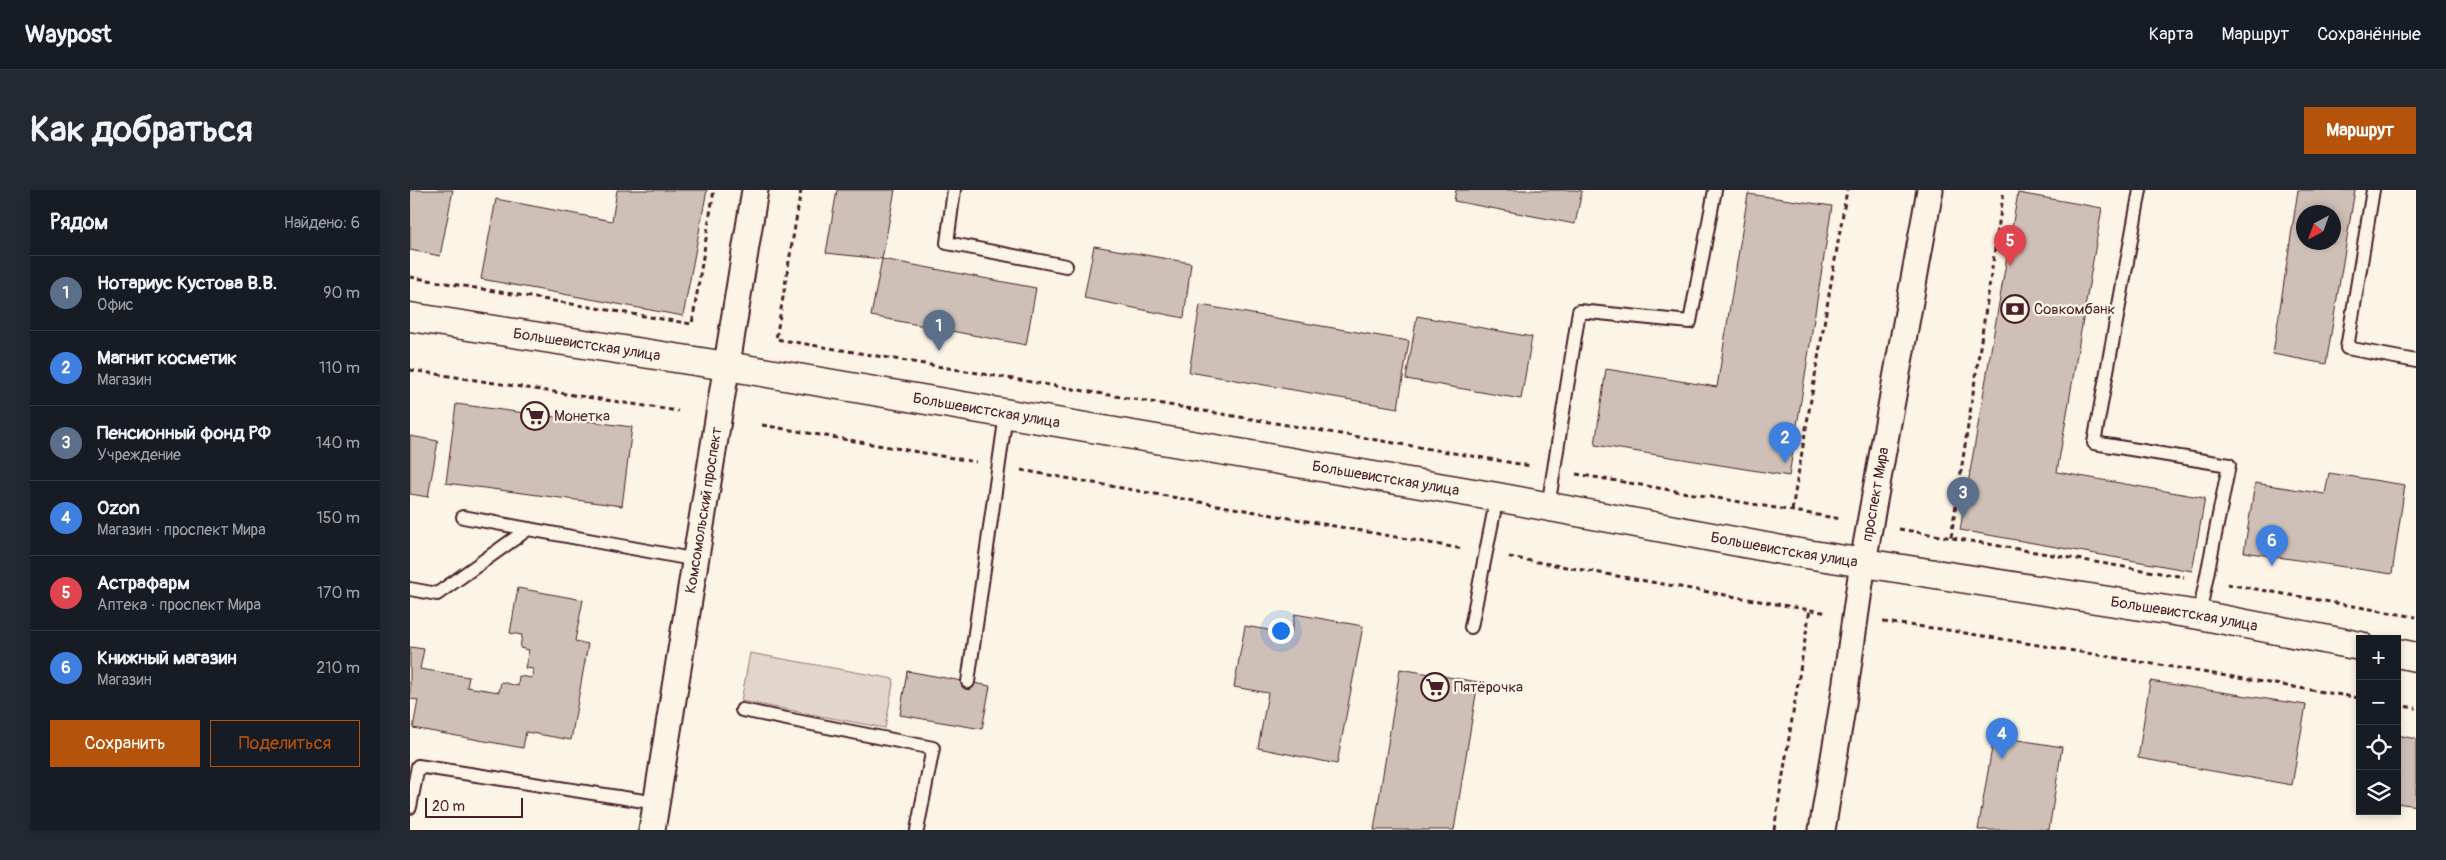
<!DOCTYPE html>
<html lang="ru">
<meta charset="utf-8">
<style>
:root{--surface:#171b24;--page:#242831;--text:#f1f3f6;--muted:#9ea1a6;--line:#363941;--accent:#b45309}
body{margin:0;font-family:Pangolin,sans-serif;background:var(--page);color:var(--text)}
.controls{position:absolute;right:15px;bottom:15px;display:grid;overflow:hidden;border-radius:0px;box-shadow:0 2px 8px #0003}
.controls button{width:45px;height:45px;display:grid;place-items:center;padding:0;border:0;border-bottom:1px solid var(--line);background:var(--surface);color:var(--text);font:25px sans-serif}
.compass{position:absolute;left:1886px;top:15px;width:45px;height:45px;border-radius:50%;background:var(--surface);box-shadow:0 2px 8px #0003;rotate:221deg}
.scale{position:absolute;left:15px;bottom:12px;width:98px;box-sizing:border-box;padding-left:5px;border:2px solid #4a1f2b;border-top:0;font-size:14px;line-height:18px;white-space:nowrap;color:#4a1f2b;-webkit-text-stroke:4px #fcf5e5;paint-order:stroke}
.you{position:absolute;left:870px;top:440px;width:18px;height:18px;margin:-12px;border:4px solid #fff;border-radius:50%;background:#1a73e8;box-shadow:0 0 0 8px #1a73e833}
.badge{display:grid;place-items:center;width:32px;height:32px;border-radius:50%;background:var(--accent);color:#fff;font-size:16px;font-weight:700}
.pin{position:absolute;translate:-50% -41px;filter:drop-shadow(0 1px 2px #0008)}
.pin::after{content:'';position:absolute;top:26px;width:18px;height:15px;background:inherit;clip-path:polygon(0 0,100% 0,50% 100%)}
.list{margin:0;padding:0;list-style:none}
h2{display:flex;justify-content:space-between;align-items:center;height:65px;margin:0;padding:0 20px;font-size:21px}
h2 small{font-size:16px;font-weight:400;color:var(--muted)}
.list li{display:grid;grid-template-columns:32px 1fr auto;gap:15px;align-items:center;box-sizing:border-box;height:75px;padding:0 20px;border-top:1px solid var(--line)}
.list b{display:block;font-size:19px;white-space:nowrap}
.list p{margin:0;font-size:16px;white-space:nowrap;color:var(--muted)}
.list em{font-size:16px;font-style:normal;color:var(--muted)}
.actions{display:flex;gap:10px;padding:15px 20px}
.actions a{flex:1;padding:11px 0;border:1px solid var(--accent);border-radius:0px;text-align:center;font-size:18px;color:var(--accent)}
.actions .main{background:var(--accent);color:#fff}
.icon{flex:none;width:28px;height:28px;fill:none;stroke:currentColor;stroke-width:2;stroke-linecap:round;stroke-linejoin:round}
.map{position:relative;flex:none;width:2006px;height:640px;overflow:hidden;border-radius:0px}
header{display:flex;align-items:center;gap:30px;box-sizing:border-box;height:70px;padding:0 25px;background:var(--surface);border-bottom:1px solid var(--line)}
header strong{font-size:24px}
nav{display:flex;gap:28px;margin-inline-start:auto;font-size:18px}
.intro{display:flex;align-items:center;justify-content:space-between;box-sizing:border-box;height:120px;padding:0 30px}
h1{margin:0;font-size:35px}
.button{padding:12px 22px;border-radius:0px;background:var(--accent);color:#fff;font-size:18px;font-weight:700}
main{display:flex;gap:30px;padding:0 30px}
aside{flex:1;background:var(--surface);border-radius:0px;box-shadow:0 2px 8px #0003}
.map>svg:first-child{display:block}
.green{fill:#e2d5ca;stroke:#967a7a}
.building{fill:#cfc0b7;stroke:#4a1f2b;fill-rule:evenodd}
.lines{fill:none;stroke-linecap:round;stroke-linejoin:round}
.lane-casing{stroke:#4a1f2b;stroke-width:16}
.street-casing{stroke:#4a1f2b;stroke-width:29}
.secondary-casing{stroke:#4a1f2b;stroke-width:31}
.path{stroke:#4a1f2b;stroke-width:3;stroke-dasharray:5 4;stroke-linecap:butt}
.lane{stroke:#fcf5e5;stroke-width:12}
.street{stroke:#fcf5e5;stroke-width:25}
.secondary{stroke:#fcf5e5;stroke-width:28}
.labels{text-anchor:middle;stroke-width:4.5;stroke-linejoin:round;paint-order:stroke}
.poi-label{font-size:15px;fill:#4a1f2b;stroke:#fcf5e5;text-anchor:start}
.street-label{font-size:15px;fill:#4a1f2b;stroke:#fcf5e5}
</style>
<header>
<strong>Waypost</strong>
<nav><a>Карта</a><a>Маршрут</a><a>Сохранённые</a></nav>
</header>
<div class="intro"><h1>Как добраться</h1><a class="button">Маршрут</a></div>
<main>
<aside>
<h2>Рядом<small>Найдено: 6</small></h2>
<ul class="list">
<li><span class="badge" style="background:#5c6f8a">1</span><div><b>Нотариус Кустова В.В.</b><p>Офис</p></div><em>90 m</em></li>
<li><span class="badge" style="background:#3f7fe0">2</span><div><b>Магнит косметик</b><p>Магазин</p></div><em>110 m</em></li>
<li><span class="badge" style="background:#5c6f8a">3</span><div><b>Пенсионный фонд РФ</b><p>Учреждение</p></div><em>140 m</em></li>
<li><span class="badge" style="background:#3f7fe0">4</span><div><b>Ozon</b><p>Магазин · проспект Мира</p></div><em>150 m</em></li>
<li><span class="badge" style="background:#e0444e">5</span><div><b>Астрафарм</b><p>Аптека · проспект Мира</p></div><em>170 m</em></li>
<li><span class="badge" style="background:#3f7fe0">6</span><div><b>Книжный магазин</b><p>Магазин</p></div><em>210 m</em></li>
</ul>
<div class="actions"><a class="main">Сохранить</a><a>Поделиться</a></div>
</aside>
<div class="map">
<svg width="2006" height="640" viewBox="0 0 2006 640">
<rect width="100%" height="100%" fill="#fcf5e5"/>
<filter id="ink" filterUnits="userSpaceOnUse"><feTurbulence type="fractalNoise" baseFrequency=".02" numOctaves="2"/><feDisplacementMap in="SourceGraphic" scale="10" xChannelSelector="R" yChannelSelector="G"/><feConvolveMatrix kernelMatrix="1 2 1 2 8 2 1 2 1" color-interpolation-filters="sRGB"/></filter>
<g filter="url(#ink)">
<!-- green -->
<path class="green" d="M340,463L484,489L475,538L331,511Z"/>
<!-- building -->
<g class="building">
<path d="M0,0H43L30,66L0,60Z"/>
<path d="M207,0H297L273,126L71,89L86,9L202,31Z"/>
<path d="M427,0H485L472,69L416,63Z"/>
<path d="M1046,0H1164L1172,1L1165,34L1044,11Z"/>
<path d="M1888,0H1945L1916,174L1863,164ZM1894,22H1924V52H1894Z"/>
<path d="M1608,3L1692,18L1647,282L1795,308L1782,381L1550,340Z"/>
<path d="M1338,4L1422,16L1379,286L1185,255L1196,179L1307,197Z"/>
<path d="M684,56L781,73L774,128L674,108Z"/>
<path d="M472,69L626,98L616,155L461,126Z"/>
<path d="M790,115L999,151L988,218L779,182Z"/>
<path d="M1007,126L1122,147L1111,209L996,189Z"/>
<path d="M46,214L222,237L212,316L36,293Z"/>
<path d="M0,246L28,251L18,307L0,304Z"/>
<path d="M1919,283L1995,295L1982,384L1834,362L1845,293L1915,304Z"/>
<path d="M108,398L173,410L165,451L178,454L161,550L116,542L113,558L3,538L8,510L0,509V457L14,459L10,479L59,487L57,497L89,502L91,492L108,496L109,486L122,488L123,479L115,478L119,460L110,458L112,445L100,443Z"/>
<path d="M885,424L953,436L927,574L848,558L858,503L824,497L835,436L881,444Z"/>
<path d="M990,479L1068,492L1044,640H964Z"/>
<path d="M497,481L580,496L572,539L490,525Z"/>
<path d="M1740,491L1896,515L1882,595L1728,568Z"/>
<path d="M1987,545L2006,549V616L1987,613Z"/>
<path d="M1584,546L1652,557L1639,640H1568Z"/>
</g>
<g class="lines">
<defs>
<g id="lane">
<path d="M544,0L537,53L656,76"/>
<path d="M1730,0L1684,253L1819,275L1789,425"/>
<path d="M1963,0L1937,158L2006,171"/>
<path d="M1138,317L1169,121L1280,132L1305,0"/>
<path d="M53,327L287,370"/>
<path d="M0,399L27,404L118,339"/>
<path d="M1061,437L1087,307"/>
<path d="M558,492L596,224"/>
<path d="M332,520L523,558L507,640"/>
<path d="M0,617L8,576L247,613"/>
</g>
<g id="street">
<path id="s1" d="M242,640L345,0"/>
<path id="s2" d="M1412,640L1433,513L1453,372L1520,0"/>
</g>
<g id="secondary">
<path id="s3" d="M0,127L317,176L1087,307L1377,361L1789,425L1950,456"/>
<path d="M1987,463L2006,467"/>
</g>
</defs>
<!-- lane casing -->
<use href="#lane" class="lane-casing"/>
<!-- street casing -->
<use href="#street" class="street-casing"/>
<!-- secondary casing -->
<use href="#secondary" class="secondary-casing"/>
<!-- path -->
<g class="path">
<path d="M391,0L366,149L1121,276"/>
<path d="M0,87L282,134L304,0"/>
<path d="M0,180L268,221"/>
<path d="M352,235L566,272"/>
<path d="M611,280L1053,359"/>
<path d="M1166,284L1431,329"/>
<path d="M1382,320L1437,0"/>
<path d="M1489,339L1774,387"/>
<path d="M1541,347L1594,0"/>
<path d="M1099,367L1418,423"/>
<path d="M1817,394L2006,427"/>
<path d="M1473,432L1531,439L1950,508"/>
<path d="M1987,515L2006,518"/>
<path d="M1364,640L1400,419"/>
</g>
<!-- lane -->
<use href="#lane" class="lane"/>
<!-- street -->
<use href="#street" class="street"/>
<!-- secondary -->
<use href="#secondary" class="secondary"/>
</g>
</g>
<!-- icons -->
<defs>
<symbol id="bank-ring" viewBox="-11 -11 22 22"><circle r="9.5" fill="#fcf5e5" stroke="#4a1f2b" stroke-width="1.5"/><path d="M-6-4H6V4H-6ZM0-2.3a2.3 2.3 0 1 0 0 4.6a2.3 2.3 0 1 0 0-4.6Z" fill="#4a1f2b"/></symbol>
<symbol id="supermarket-ring" viewBox="-11 -11 22 22"><circle r="9.5" fill="#fcf5e5" stroke="#4a1f2b" stroke-width="1.5"/><path d="M-6-5.5h2.5l.6 2H6L4.5 2H-2.5L-4.4-4H-6ZM-1.5 3.2a1.3 1.3 0 1 0 .1 0ZM3 3.2a1.3 1.3 0 1 0 .1 0Z" fill="#4a1f2b"/></symbol>
</defs>
<g fill-rule="evenodd">
<use href="#bank-ring" x="1589" y="103" width="32" height="32"/>
<use href="#supermarket-ring" x="109" y="210" width="32" height="32"/>
<use href="#supermarket-ring" x="1009" y="481" width="32" height="32"/>
</g>
<g class="labels">
<!-- poi labels -->
<g class="poi-label">
<text x="1624" y="124">Совкомбанк</text>
<text x="144" y="231">Монетка</text>
<text x="1044" y="502">Пятёрочка</text>
</g>
<!-- street labels -->
<g class="street-label">
<text dy="5" stroke="none"><textPath href="#s3" startOffset="179">Большевистская улица</textPath></text>
<text dy="5" stroke="none"><textPath href="#s3" startOffset="584">Большевистская улица</textPath></text>
<text dy="5" stroke="none"><textPath href="#s3" startOffset="989">Большевистская улица</textPath></text>
<text dy="5" stroke="none"><textPath href="#s2" startOffset="340">проспект Мира</textPath></text>
<text dy="5" stroke="none"><textPath href="#s1" startOffset="324">Комсомольский проспект</textPath></text>
<text dy="5" stroke="none"><textPath href="#s3" startOffset="1394">Большевистская улица</textPath></text>
<text dy="5" stroke="none"><textPath href="#s3" startOffset="1799">Большевистская улица</textPath></text>
</g>
</g>
</svg>
<div class="controls">
<button>+</button>
<button>−</button>
<button><svg class="icon" aria-label="locate" viewBox="0 0 24 24"><circle cx="12" cy="12" r="6"/><path d="M12 2v4M12 18v4M2 12h4M18 12h4"/></svg></button>
<button><svg class="icon" aria-label="layers" viewBox="0 0 24 24"><path d="M12 4l9 5-9 5-9-5zM3 14l9 5 9-5"/></svg></button>
</div>
<svg class="compass" viewBox="-18 -18 36 36"><path d="M0-13l5 13h-10z" fill="#e53935"/><path d="M0 13l5-13h-10z" fill="#9ea1a6"/></svg>
<div class="scale">20 m</div>
<div class="you"></div>
<div class="pin badge" style="left:529px;top:161px;background:#5c6f8a">1</div>
<div class="pin badge" style="left:1375px;top:273px;background:#3f7fe0">2</div>
<div class="pin badge" style="left:1553px;top:328px;background:#5c6f8a">3</div>
<div class="pin badge" style="left:1592px;top:569px;background:#3f7fe0">4</div>
<div class="pin badge" style="left:1600px;top:76px;background:#e0444e">5</div>
<div class="pin badge" style="left:1862px;top:376px;background:#3f7fe0">6</div>
</div>
</main>
